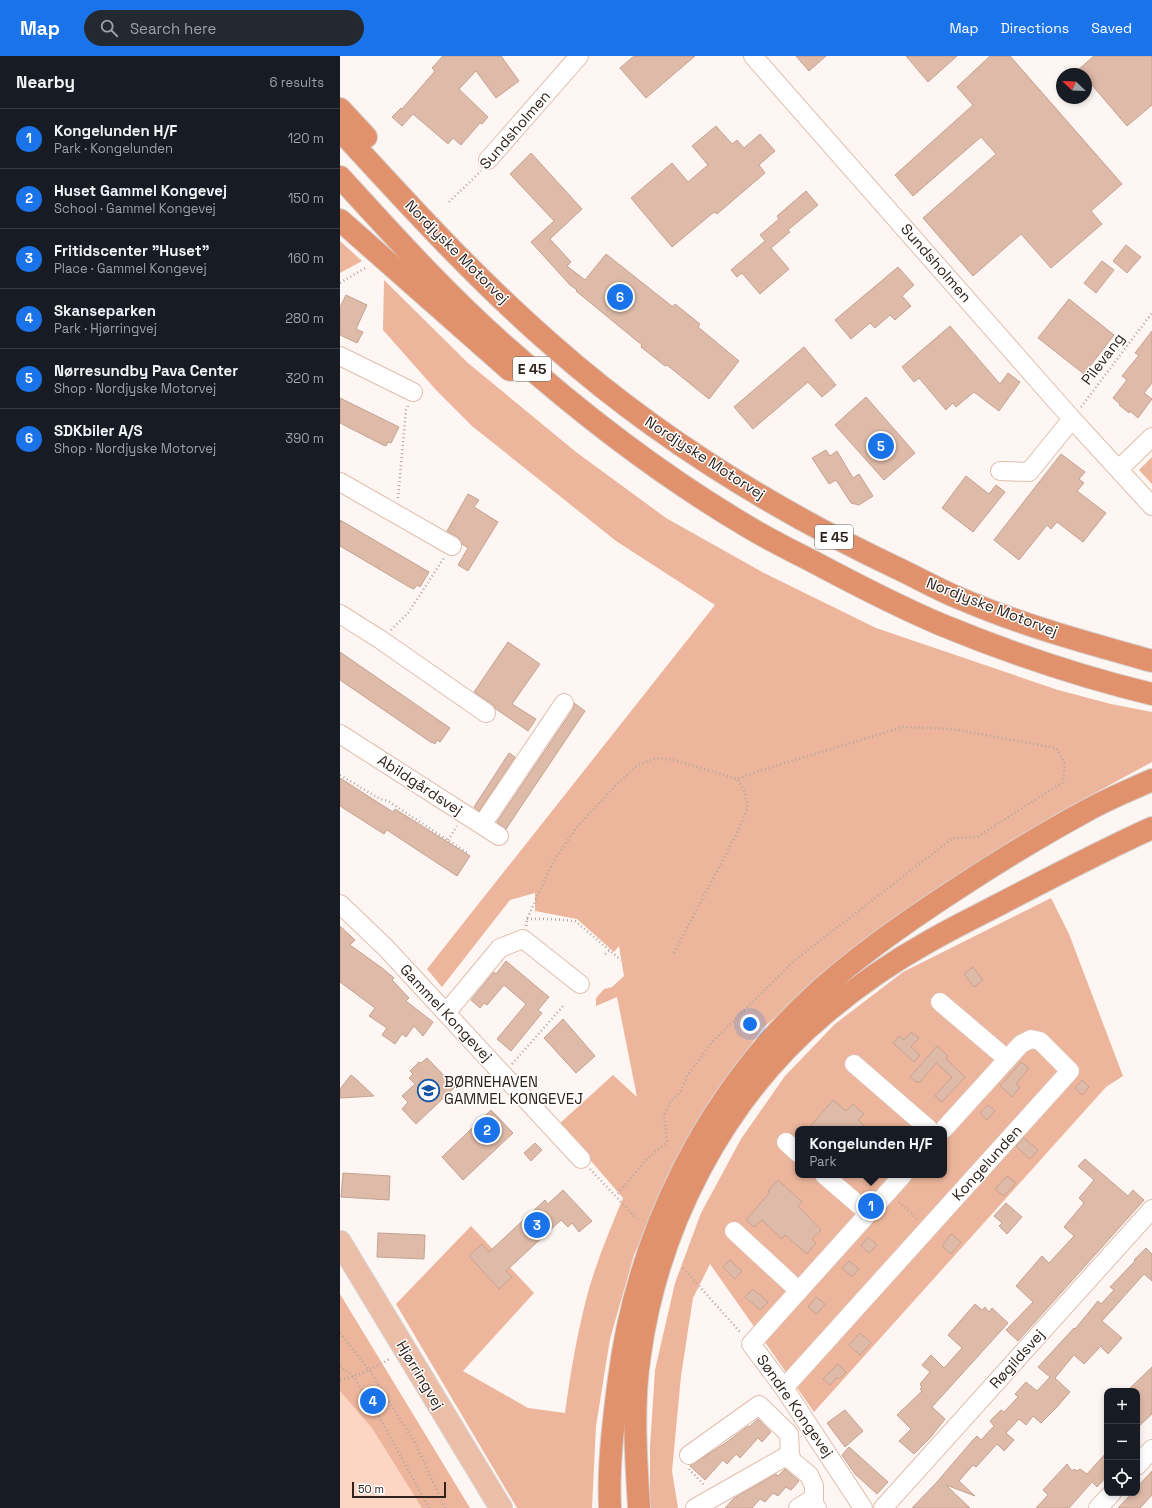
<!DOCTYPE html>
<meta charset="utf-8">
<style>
:root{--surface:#171b24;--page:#242831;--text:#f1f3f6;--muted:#9ea1a6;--line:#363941;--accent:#1a73e8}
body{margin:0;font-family:"Space Grotesk",sans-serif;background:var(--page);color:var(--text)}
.controls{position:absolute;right:12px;bottom:12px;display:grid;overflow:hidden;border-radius:8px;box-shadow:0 2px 6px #0003}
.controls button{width:36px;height:36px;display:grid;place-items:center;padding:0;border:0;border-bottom:1px solid var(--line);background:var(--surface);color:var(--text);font:20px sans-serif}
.compass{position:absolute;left:716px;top:12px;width:36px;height:36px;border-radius:50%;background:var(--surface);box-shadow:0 2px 6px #0003;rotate:293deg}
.scale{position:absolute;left:12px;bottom:10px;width:94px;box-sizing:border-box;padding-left:4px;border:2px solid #30221c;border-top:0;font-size:11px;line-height:14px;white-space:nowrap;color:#30221c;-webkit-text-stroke:3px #fff;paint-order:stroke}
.you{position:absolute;left:410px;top:968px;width:14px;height:14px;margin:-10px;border:3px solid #fff;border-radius:50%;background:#1a73e8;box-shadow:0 0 0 6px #1a73e833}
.badge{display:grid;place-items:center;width:26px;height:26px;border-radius:50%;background:var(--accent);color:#fff;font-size:13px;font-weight:700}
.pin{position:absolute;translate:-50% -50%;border:2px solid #fff;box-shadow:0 1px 4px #0006}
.popup{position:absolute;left:455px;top:1070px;width:152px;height:52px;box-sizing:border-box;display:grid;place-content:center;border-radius:8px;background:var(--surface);filter:drop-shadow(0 1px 3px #0005);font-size:13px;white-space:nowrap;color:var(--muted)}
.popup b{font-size:15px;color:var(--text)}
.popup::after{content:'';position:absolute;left:50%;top:100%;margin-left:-8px;border:8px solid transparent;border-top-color:var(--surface)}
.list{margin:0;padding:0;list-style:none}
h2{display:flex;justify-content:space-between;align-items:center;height:52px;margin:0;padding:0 16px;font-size:17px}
h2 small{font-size:13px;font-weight:400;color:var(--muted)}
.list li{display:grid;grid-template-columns:26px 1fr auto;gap:12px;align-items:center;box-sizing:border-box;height:60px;padding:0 16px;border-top:1px solid var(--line)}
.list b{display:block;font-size:15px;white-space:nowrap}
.list p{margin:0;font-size:13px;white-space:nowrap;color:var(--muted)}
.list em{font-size:13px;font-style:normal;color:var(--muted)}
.icon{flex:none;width:22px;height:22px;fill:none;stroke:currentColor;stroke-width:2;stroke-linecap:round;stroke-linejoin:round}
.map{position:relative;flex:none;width:812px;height:1452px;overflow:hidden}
header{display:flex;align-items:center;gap:24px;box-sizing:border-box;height:56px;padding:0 20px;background:var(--accent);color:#fff}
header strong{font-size:19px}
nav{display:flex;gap:22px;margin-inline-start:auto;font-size:14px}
.search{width:280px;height:36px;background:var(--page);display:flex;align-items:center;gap:10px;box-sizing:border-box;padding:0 14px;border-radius:22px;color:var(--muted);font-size:15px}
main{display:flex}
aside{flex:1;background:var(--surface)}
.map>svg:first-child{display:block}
.green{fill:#edb69c;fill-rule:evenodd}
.water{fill:#fcd5c3}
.building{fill:#debaa9;stroke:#c6a292}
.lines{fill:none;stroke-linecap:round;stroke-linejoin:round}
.minor-casing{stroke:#e1bdac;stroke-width:20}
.major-casing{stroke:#d6d3d2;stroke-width:24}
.highway-casing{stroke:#d6d3d2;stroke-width:24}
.path{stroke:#b1a7a2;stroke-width:2.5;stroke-dasharray:1 3;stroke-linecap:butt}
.minor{stroke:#fff;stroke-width:18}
.major{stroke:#edbea7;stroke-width:22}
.highway{stroke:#e1926c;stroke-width:22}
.labels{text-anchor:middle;stroke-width:3;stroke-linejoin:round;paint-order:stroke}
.shield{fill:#fff;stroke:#6e6460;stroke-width:1}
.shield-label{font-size:14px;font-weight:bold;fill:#30221c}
.street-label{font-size:15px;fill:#30221c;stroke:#fff}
.poi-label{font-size:15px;fill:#30221c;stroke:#fff;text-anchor:start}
</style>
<header>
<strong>Map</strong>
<div class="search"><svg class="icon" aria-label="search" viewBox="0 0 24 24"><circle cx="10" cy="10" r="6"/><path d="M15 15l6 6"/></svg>Search here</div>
<nav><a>Map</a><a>Directions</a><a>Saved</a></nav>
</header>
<main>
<aside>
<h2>Nearby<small>6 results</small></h2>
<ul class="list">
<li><span class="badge">1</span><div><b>Kongelunden H/F</b><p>Park · Kongelunden</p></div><em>120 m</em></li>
<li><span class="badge">2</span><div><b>Huset Gammel Kongevej</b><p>School · Gammel Kongevej</p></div><em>150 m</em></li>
<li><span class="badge">3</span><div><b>Fritidscenter &quot;Huset&quot;</b><p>Place · Gammel Kongevej</p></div><em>160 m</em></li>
<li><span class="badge">4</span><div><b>Skanseparken</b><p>Park · Hjørringvej</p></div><em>280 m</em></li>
<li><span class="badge">5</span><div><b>Nørresundby Pava Center</b><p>Shop · Nordjyske Motorvej</p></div><em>320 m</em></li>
<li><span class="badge">6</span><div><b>SDKbiler A/S</b><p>Shop · Nordjyske Motorvej</p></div><em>390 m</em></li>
</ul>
</aside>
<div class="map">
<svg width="812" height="1452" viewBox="0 0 812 1452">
<rect width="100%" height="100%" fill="#fdf6f2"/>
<!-- green -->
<g class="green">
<path d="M0,185L22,205L0,217Z"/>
<path d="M44,224L128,307L236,396L326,462L424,517L536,572L718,634L771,648L812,656V706L718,757L604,828L515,892L423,972L371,1043L328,1118L294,1199L270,1283L256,1370L252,1452H177L56,1248L131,1170L194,1237L123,1315L188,1352L225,1357C230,1320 236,1284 245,1248C254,1211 269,1176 283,1142L219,1068L273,1019L297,1041L277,941L256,950V942L264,933L272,931L284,920L279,890L274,896L237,863L195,855V837L170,844L102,931L87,913L375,549L276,485L132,370L97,335L43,274Z"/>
<path d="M812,401V428L799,414Z"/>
<path d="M711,842L729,878L783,1020L766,1031L474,1356L370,1208L353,1242L341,1320L332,1415L338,1452H310V1391L315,1314L335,1227L361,1157L401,1083L445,1020L495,968L563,916ZM458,1073H604V1119H458Z"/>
<path d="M0,1238L130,1452H0Z"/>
</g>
<!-- water -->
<path class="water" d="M0,1335L32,1372L82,1452H0Z"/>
<!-- building -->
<g class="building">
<path d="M103,0H161L179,25L156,42L136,15L119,33L148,61L142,68L140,67L121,89L113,82L108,88L73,58L62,70L52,61L61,52L62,53L95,15L92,12Z"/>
<path d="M294,0H355L306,42L280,12Z"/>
<path d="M456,0H486L469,15Z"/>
<path d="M566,0H617L588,26Z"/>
<path d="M650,0H670L782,128L751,155L762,168L711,212L681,178L633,220L583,162L656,98L641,81L573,140L555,119L633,49L617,31Z"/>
<path d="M754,0H812V49L787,70L746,22V18H742L738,14Z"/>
<path d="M376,70L392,88L397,84L404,92L420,78L435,95L419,109L425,117L377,158L374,156L332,191L291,142L332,107L348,126L368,109L352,90Z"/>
<path d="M191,97L242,153L210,183L231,206L227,210L245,224L266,198L333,251L335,248L360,268L358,271L399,305L369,343L327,309L325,310L301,291L302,289L236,235L237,234L230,229L191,186L214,165L170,118Z"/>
<path d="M466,135L478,149L448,174L450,176L431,192L449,213L420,238L402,217L397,221L391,214L425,185L420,179L439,163L437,160Z"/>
<path d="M786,189L801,201L787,217L773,205Z"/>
<path d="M762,205L774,214L756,237L744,227Z"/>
<path d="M558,211L574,229L562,240L571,250L555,264L550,259L535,272L530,267L511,283L495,264Z"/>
<path d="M6,239L27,249L16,273L23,276L17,287L0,279V251Z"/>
<path d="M729,243L774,279L744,318L698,282Z"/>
<path d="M610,270L660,328L668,317L680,326L659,355L634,336L616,351L613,347L606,354L579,322L574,326L562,311Z"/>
<path d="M812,275V327L804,337L812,343L798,362L790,355L789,357L779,349L780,348L773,342L787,324L782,320L799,299L795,297Z"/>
<path d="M464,291L496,329L482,341L468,326L413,373L394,351Z"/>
<path d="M526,341L575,397L544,424L495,369Z"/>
<path d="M0,342L59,371L51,387L48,386L46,390L43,389L0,367Z"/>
<path d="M486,394L490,400L497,395L513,422L519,418L533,440L519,449L511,447L496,424L489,428L472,402Z"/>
<path d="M721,398L745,416L739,423L744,427L737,435L766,457L743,486L717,466L711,473L707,469L679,504L654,484Z"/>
<path d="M626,420L649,438L656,429L665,436L633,476L602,452Z"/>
<path d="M128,438L139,444L134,451L158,466L128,515L118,509L128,492L122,488L118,481L107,475Z"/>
<path d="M0,464L89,516L80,531L77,529L74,533L71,532L0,490Z"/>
<path d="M168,586L200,608L172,648L196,663L188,675L156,653L152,648L134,636Z"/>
<path d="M0,596L110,672L100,686L97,684L95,688L92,686V687L0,624Z"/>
<path d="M234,647L245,655L166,773L157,766L233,653Z"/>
<path d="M169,697L175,701L139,755L134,751Z"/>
<path d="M0,722L53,756L55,753L130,800L117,820L47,774L44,778L0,750Z"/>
<path d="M0,870L15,884L10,889L42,912L54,922L52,924L69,942L66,945L93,966L83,980L74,970L66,981L62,978L55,988L42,979L47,972L29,960L35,952L0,926Z"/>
<path d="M166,905L209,941L198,954L202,957L171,995L157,983L186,948L164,929L147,949L144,947L140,952L131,944L154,916L156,918Z"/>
<path d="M633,911L643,924L634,931L624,918Z"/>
<path d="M223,963L255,1000L236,1017L204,982Z"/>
<path d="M571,976L579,982L571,991L580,999L574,1006L553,987L559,980L564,984Z"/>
<path d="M597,990L608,1000L606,1003L625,1021L602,1046L595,1040L612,1021L596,1007L580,1026H576L570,1021Z"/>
<path d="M87,1002L115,1031L76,1068L62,1053L68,1046L62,1040L75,1028L69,1022L73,1018L70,1015L79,1006L81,1007Z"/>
<path d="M681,1006L689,1012L676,1028L680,1031L672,1041L660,1030Z"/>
<path d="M11,1019L16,1023L34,1040L0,1042V1033Z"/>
<path d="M742,1024L749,1031L742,1039L735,1032Z"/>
<path d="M493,1044L506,1055L513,1048L524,1058L518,1064L528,1073H468Z"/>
<path d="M648,1049L655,1055L647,1064L640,1057Z"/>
<path d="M151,1054L173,1077L123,1124L102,1101Z"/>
<path d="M684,1082L698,1094L690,1103L676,1090Z"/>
<path d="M195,1087L202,1094L191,1105L184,1097Z"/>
<path d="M745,1103L788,1140L793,1134L804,1144L678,1285L666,1274L693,1246L676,1230L702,1200L709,1207L734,1180L724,1171L744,1147L739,1142L754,1124L738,1110Z"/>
<path d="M3,1117L50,1120L49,1144L1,1141Z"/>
<path d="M667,1120L676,1127L664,1140L655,1133Z"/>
<path d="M438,1124L462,1146L458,1150L481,1174L472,1183L476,1187L467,1198L445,1179L442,1183L422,1164L414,1171L406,1164L430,1136L428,1135Z"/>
<path d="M223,1134L252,1165L239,1176L232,1167L228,1171L221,1164L166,1215L172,1221L159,1233L129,1200L142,1188L149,1196L205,1144L208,1148Z"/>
<path d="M666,1147L682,1161L667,1178L659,1170L662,1167L654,1160Z"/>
<path d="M38,1177L85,1179L84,1203L37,1201Z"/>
<path d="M611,1178L621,1186L611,1198L602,1190Z"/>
<path d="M528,1181L537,1189L529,1197L521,1190Z"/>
<path d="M806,1192L812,1198V1225L804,1218L762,1265L782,1282L768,1298L762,1292V1289L744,1308L734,1299L715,1322L730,1336L717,1351L701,1367L693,1360L686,1369L679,1363L666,1377L674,1384L664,1395L657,1388L636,1411L633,1409L619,1425L635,1440L606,1429L630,1452H572L597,1426L632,1385L637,1380L641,1384L654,1370L650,1365L661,1354L664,1356L678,1341L675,1338L686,1326L697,1335L710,1321L698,1311L734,1272L735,1273L758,1245L761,1248L774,1234L770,1231L795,1205L794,1204Z"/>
<path d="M390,1204L402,1215L395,1223L383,1211Z"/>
<path d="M509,1205L519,1213L512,1221L502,1212Z"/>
<path d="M413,1233L428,1246L420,1254L405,1241Z"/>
<path d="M476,1241L485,1248L477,1258L468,1251Z"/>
<path d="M635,1248L642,1254L645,1251L649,1256L652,1252L668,1267L592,1351L605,1363L590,1382L574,1398L559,1385L571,1373L557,1359L582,1335L580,1333L582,1331L580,1328L590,1316L582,1309L591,1299L604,1312L622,1292L608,1279Z"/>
<path d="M520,1277L531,1287L520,1299L509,1289Z"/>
<path d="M498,1308L506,1316L499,1323L497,1321L490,1329L483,1323Z"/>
<path d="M812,1311V1358L797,1372V1335H787Z"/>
<path d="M505,1354L523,1375L505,1391L487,1367Z"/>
<path d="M418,1363L431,1376L422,1386L418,1382L400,1402L396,1398L387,1408L383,1404L365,1424L350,1410L387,1386L408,1370L409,1371Z"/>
<path d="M509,1391L548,1426L537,1438L515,1418L502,1399Z"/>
<path d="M767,1396V1420L757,1431L752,1426L729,1452H696L708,1439L703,1434L727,1408L732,1415L734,1413L737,1415L740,1413L747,1418Z"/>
<path d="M445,1413L459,1425L451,1434L446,1431L438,1440L433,1437L425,1446L420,1443L412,1452H385L394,1442L436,1418L438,1420Z"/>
<path d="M812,1415V1439L800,1452H778L792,1437H797V1431Z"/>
</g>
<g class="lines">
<defs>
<g id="minor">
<path d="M413,0L732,363L812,450"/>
<path d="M148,104L239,0"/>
<path d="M0,300L73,336"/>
<path d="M779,413L812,381"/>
<path d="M660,415L689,416L732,363"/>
<path d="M0,426L112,490"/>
<path d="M0,558L41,584L146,657"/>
<path d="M0,678L159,780"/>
<path d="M142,769L224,647"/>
<path d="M0,848L46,892L241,1103"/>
<path d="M600,946L667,1003"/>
<path d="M106,957L160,892L183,883L240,928"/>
<path d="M514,1008L589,1073"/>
<path d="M446,1086L458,1097"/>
<path d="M484,1119L528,1157"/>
<path d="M394,1175L459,1235"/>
<path d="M444,1332L730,1015L700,985L691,983L681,988L604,1073"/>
<path d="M349,1399L419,1349L449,1378L450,1398L452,1405L469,1419L474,1430V1449L477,1452"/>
<path d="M797,1410L812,1393"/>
<path d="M355,1452L450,1398"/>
<path d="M458,1452L474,1442"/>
<path d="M523,1452L444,1332L411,1288L563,1119"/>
<path d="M543,1452L812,1153"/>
<path d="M758,1452L772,1437"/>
</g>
<path id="major" d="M0,1186L161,1452"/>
<g id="highway">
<path d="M0,53L26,81"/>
<path d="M0,74C68,148 136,223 212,289C316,381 436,455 561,514C580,523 599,534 619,542C681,569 747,587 812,605"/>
<path d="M0,121C53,179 106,238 165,290C239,356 319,418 405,469C426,482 448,493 470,504C513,527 557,550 602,569C670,597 741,621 812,638"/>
<path d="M0,164L170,314"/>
<path d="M270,1452C268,1412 273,1370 278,1330C296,1180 366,1037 479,935C520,898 566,866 612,836C656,807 700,780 746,755C767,743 790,734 812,724"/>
<path d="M299,1452C296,1401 292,1349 300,1298C318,1169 384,1042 484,958C516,931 552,906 588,886C612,872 637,860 662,847C712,821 761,795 812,772"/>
</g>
</defs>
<!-- minor casing -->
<use href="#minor" class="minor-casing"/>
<!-- major casing -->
<use href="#major" class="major-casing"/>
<!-- highway casing -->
<use href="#highway" class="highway-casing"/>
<!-- path -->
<g class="path">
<path d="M109,146L141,115"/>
<path d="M0,227L25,212"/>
<path d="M741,351L812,257"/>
<path d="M58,442L66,354L68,350"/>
<path d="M51,574L68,557L104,502"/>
<path d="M0,719L40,743L48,745L129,798"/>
<path d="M108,784L117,770"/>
<path d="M187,863H210L235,865L281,904"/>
<path d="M186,870L187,863L213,806L237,771L277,728L298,709L316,702L334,704L397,723L422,714L563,671L613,673L716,692L725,708L723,726L637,781L613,782L455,904L374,984L347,1020L341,1035L331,1045L324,1059L327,1086L307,1103L276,1140"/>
<path d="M334,897L398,775L408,751L404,734L397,723"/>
<path d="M265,898L269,895"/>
<path d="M172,1008L224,949"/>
<path d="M250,1113L297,1163"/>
<path d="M559,1146L577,1163"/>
<path d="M343,1212L401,1277"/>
<path d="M0,1277L30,1315L75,1387L105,1452"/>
<path d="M0,1310L14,1321L42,1366L89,1452"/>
<path d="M0,1324C19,1320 34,1312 51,1302"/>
<path d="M349,1413L365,1430"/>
</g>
<!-- minor -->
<use href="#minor" class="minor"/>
<!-- major -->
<use href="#major" class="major"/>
<!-- highway -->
<use href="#highway" class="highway"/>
</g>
<!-- icons -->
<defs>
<symbol id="school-ring" viewBox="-11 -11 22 22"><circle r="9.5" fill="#fff" stroke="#1253a3" stroke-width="1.5"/><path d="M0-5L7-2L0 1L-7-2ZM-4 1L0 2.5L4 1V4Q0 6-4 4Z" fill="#1253a3"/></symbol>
</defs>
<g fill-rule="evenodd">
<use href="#school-ring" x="76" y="1022" width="25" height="25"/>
</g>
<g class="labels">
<!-- shield labels -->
<g class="shield">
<rect x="173" y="301" width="38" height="24" rx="3"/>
<rect x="475" y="469" width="38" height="24" rx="3"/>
</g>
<g class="shield-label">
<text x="192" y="318">E 45</text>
<text x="494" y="486">E 45</text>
</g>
<!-- street labels -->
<g class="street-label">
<text transform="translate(175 74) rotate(-49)" y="5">Sundsholmen</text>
<text transform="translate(117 196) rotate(45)" y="5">Nordjyske Motorvej</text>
<text transform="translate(596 207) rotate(49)" y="5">Sundsholmen</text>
<text transform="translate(763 303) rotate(-53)" y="5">Pilevang</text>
<text transform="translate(365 402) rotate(33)" y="5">Nordjyske Motorvej</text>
<text transform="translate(652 551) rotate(21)" y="5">Nordjyske Motorvej</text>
<text transform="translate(80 729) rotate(33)" y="5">Abildgårdsvej</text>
<text transform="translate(106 957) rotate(47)" y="5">Gammel Kongevej</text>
<text transform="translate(647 1107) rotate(-48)" y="5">Kongelunden</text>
<text transform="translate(677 1303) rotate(-48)" y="5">Røgildsvej</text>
<text transform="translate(80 1319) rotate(59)" y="5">Hjørringvej</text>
<text transform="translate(455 1350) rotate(55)" y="5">Søndre Kongevej</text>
</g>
<!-- poi labels -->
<g class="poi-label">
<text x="104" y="1031">BØRNEHAVEN<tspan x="104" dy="17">GAMMEL KONGEVEJ</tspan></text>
</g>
</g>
</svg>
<div class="controls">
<button>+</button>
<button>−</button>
<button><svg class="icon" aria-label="locate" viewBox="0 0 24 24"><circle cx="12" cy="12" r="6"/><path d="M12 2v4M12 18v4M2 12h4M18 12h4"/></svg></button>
</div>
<svg class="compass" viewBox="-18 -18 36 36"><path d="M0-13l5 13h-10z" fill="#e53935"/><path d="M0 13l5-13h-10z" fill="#9ea1a6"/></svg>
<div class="scale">50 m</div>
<div class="you"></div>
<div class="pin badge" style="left:531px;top:1150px">1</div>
<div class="popup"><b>Kongelunden H/F</b>Park</div>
<div class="pin badge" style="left:147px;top:1074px">2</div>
<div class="pin badge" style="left:197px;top:1169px">3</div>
<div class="pin badge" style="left:33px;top:1345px">4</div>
<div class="pin badge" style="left:541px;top:390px">5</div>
<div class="pin badge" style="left:280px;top:241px">6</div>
</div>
</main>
